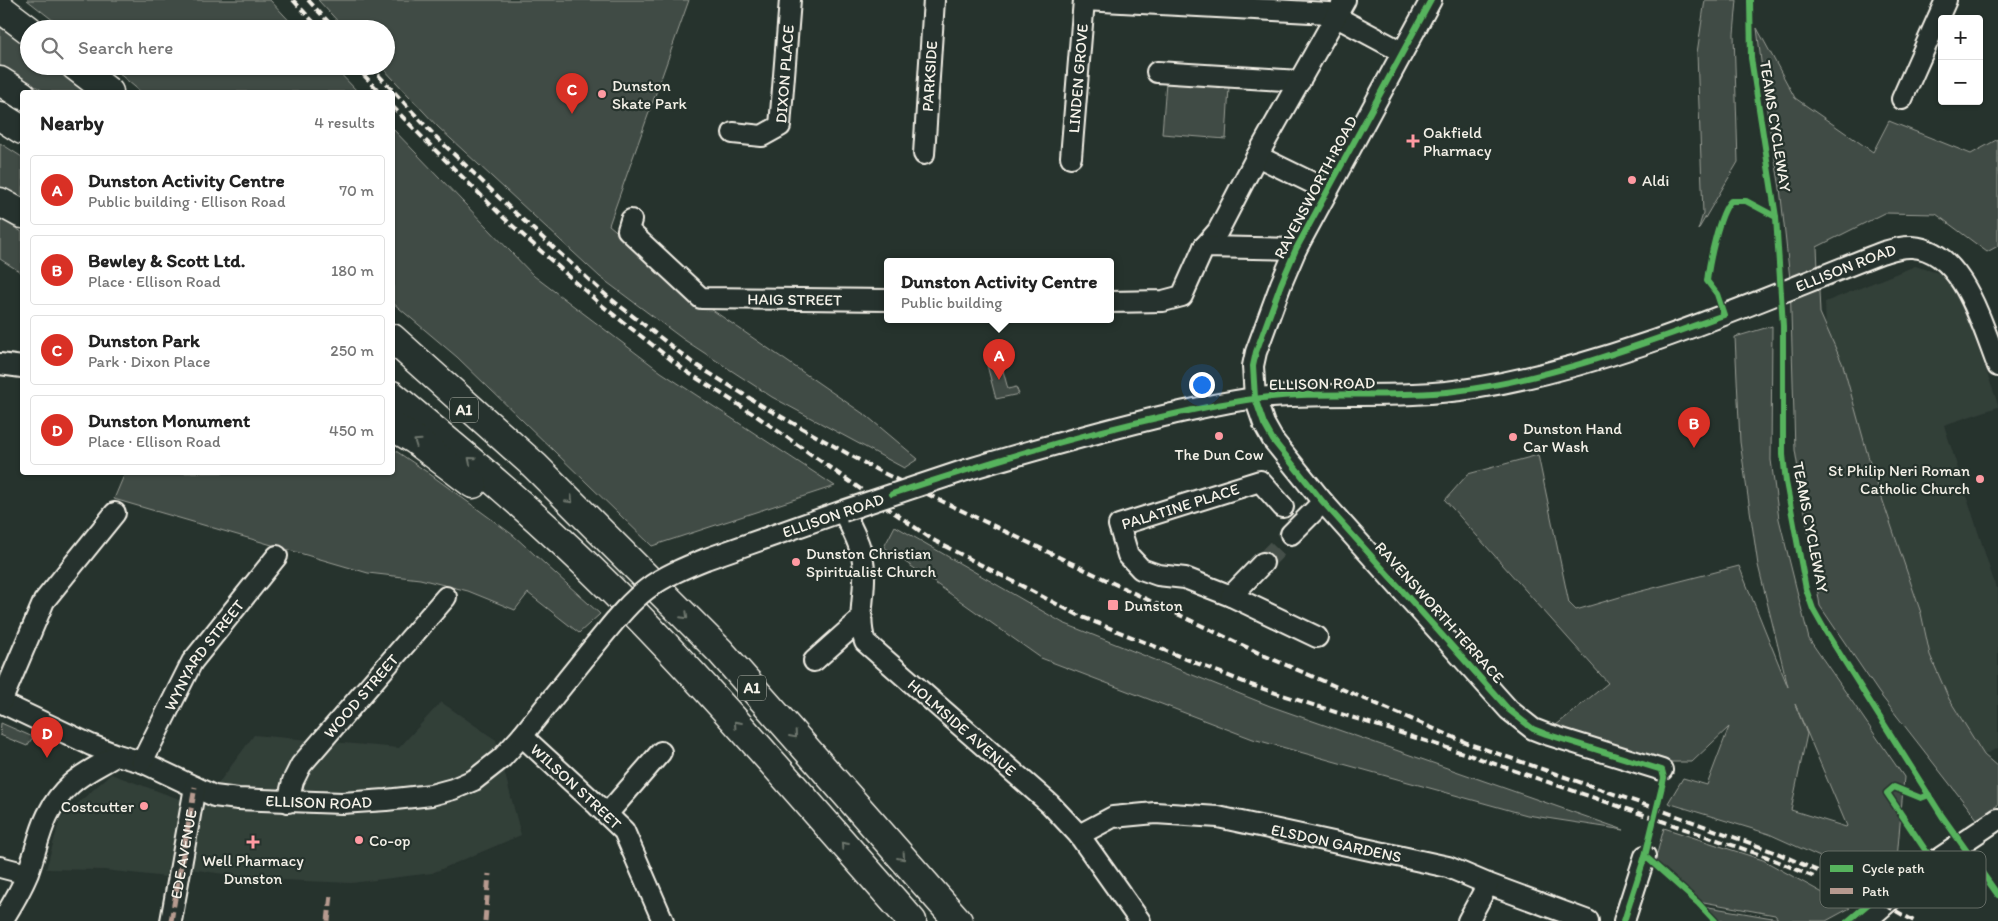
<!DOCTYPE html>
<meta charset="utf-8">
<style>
:root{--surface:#fff;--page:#f2f2f2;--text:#222;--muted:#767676;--line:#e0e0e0;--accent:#d93025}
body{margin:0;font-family:Itim,sans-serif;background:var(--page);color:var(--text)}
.controls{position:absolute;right:15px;top:15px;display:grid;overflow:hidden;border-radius:5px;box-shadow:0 1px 4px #0004}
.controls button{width:45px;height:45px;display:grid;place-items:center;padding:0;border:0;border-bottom:1px solid var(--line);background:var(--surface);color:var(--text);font:25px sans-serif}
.you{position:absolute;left:1201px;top:384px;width:18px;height:18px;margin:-12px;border:4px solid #fff;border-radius:50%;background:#1a73e8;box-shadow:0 0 0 8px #1a73e833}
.badge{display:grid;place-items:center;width:32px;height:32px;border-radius:50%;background:var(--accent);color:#fff;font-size:16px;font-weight:700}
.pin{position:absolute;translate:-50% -41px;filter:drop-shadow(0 1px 2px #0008)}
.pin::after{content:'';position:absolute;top:26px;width:18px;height:15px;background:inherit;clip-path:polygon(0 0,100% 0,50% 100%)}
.popup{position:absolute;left:884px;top:258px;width:230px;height:65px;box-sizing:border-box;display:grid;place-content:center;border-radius:5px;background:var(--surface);filter:drop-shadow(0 1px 4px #0005);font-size:16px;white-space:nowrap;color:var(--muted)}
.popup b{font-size:19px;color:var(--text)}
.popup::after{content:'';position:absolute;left:50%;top:100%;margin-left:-10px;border:10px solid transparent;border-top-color:var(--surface)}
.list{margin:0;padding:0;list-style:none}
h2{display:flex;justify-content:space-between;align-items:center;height:65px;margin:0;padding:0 20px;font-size:21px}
h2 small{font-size:16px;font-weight:400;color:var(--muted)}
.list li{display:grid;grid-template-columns:32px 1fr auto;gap:15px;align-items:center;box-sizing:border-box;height:70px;margin:0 10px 10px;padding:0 10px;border:1px solid var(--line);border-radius:5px}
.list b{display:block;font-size:19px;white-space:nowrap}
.list p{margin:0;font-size:16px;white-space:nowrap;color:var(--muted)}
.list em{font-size:16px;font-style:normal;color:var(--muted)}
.icon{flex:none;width:28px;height:28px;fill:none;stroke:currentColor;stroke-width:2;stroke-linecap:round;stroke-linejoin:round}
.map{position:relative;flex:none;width:1998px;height:921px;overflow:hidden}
.search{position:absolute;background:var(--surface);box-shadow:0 1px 4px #0004;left:20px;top:20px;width:375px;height:55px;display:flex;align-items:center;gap:12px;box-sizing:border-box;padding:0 18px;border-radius:28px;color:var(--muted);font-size:19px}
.panel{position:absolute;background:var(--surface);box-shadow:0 1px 4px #0004;left:20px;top:90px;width:375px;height:385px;border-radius:5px}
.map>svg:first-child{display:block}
.built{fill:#333f39}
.green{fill:#414b45;stroke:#9a9e96;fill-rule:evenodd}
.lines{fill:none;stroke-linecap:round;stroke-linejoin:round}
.minor-tunnel{stroke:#455049;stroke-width:20;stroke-dasharray:20 10;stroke-linecap:butt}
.minor-casing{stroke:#f4f1e8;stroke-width:24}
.highway-casing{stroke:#f4f1e8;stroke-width:31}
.minor{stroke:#26332d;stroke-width:20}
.highway{stroke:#26332d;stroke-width:28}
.rail{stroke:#f4f1e8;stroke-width:4;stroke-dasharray:8 4;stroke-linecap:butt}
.minor-bridge-casing{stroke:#f4f1e8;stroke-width:24;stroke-linecap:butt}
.minor-bridge{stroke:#26332d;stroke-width:20}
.quiet{stroke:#b69a8f;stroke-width:5;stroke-dasharray:10 5;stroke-linecap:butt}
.cycleway-casing{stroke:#26332d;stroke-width:9}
.cycleway{stroke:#56b35d;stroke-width:6}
.oneway{stroke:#6e766e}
.poi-dot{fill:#ff9aa2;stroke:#26332d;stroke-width:2}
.labels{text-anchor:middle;stroke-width:4.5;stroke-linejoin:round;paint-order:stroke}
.shield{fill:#26332d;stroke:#b6b8b0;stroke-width:1}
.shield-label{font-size:15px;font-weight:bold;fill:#f4f1e8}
.street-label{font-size:16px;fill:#f4f1e8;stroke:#26332d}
.poi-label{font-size:16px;fill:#f4f1e8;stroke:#26332d;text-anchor:start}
.key{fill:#26332d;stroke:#646c65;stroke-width:1}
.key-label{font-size:14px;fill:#f4f1e8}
</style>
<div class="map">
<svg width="1998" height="921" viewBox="0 0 1998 921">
<rect width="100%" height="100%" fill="#26332d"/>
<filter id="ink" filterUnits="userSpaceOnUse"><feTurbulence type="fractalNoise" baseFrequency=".02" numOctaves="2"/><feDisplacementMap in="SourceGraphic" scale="10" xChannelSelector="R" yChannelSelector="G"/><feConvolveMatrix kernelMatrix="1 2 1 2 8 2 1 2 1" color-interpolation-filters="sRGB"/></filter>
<g filter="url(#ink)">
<!-- built -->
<g class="built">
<path d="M1915,266L1945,275L1963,306L1998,404V407L1944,425L1996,588H1998V748L1984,755L1949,699L1930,655L1921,613L1826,333L1825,302Z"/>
<path d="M441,702L496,740L521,835L432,873L351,883L258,879L169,866L167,877L104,870L46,869L60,819L111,774L201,807L254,735L399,748Z"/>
</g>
<!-- green -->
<g class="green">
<path d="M27,0H270L297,29H64Z"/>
<path d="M318,0H689L609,225L708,307L868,417L918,459L904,468L772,397L683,339L600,277L438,127L381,66H386V29H345Z"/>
<path d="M1705,0H1737L1734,34L1738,162L1698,230L1703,214L1697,53Z"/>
<path d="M0,22L29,44V66H57L91,92H45L0,66Z"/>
<path d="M1757,28L1795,98L1873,152L1889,121L1971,154L1998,139V246L1987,252L1936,214L1885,213L1817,247L1820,313L1843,365L1870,463L1921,613L1930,655L1949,699L1984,755L1998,767V805L1977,819L1879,693L1820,606L1795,450L1790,279L1780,188L1768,119Z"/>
<path d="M110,66H333L358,92H141Z"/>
<path d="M1166,82L1229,87L1226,139L1162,134Z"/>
<path d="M392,128L534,276L661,372L835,486L652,546L457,357L393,303Z"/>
<path d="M0,143L22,157V202L0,189Z"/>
<path d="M0,219L22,232V273L0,259Z"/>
<path d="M1772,326L1771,460L1779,519L1809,639L1904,777L1897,859L1871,880L1769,834L1668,803L1683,778L1707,785L1729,727L1692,762H1663L1555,726L1608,683L1445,500L1468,474L1538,455L1569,603L1576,610L1630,594L1739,566L1788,687L1758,565L1740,442L1735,337ZM1795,704L1847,826L1846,827L1791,810L1807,734Z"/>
<path d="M1009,360L1010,365L1002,367L1008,389L1016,387L1019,394L996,399L987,365Z"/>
<path d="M393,449L427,472L513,535L600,614L579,633L528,593L515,610L468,591L420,579L368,573L114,499L125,473L392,472Z"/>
<path d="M895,526L1063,623L1270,706L1624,830L1527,815L1253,739L1041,658L884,547Z"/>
<path d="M1,723L33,737L27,746L0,735Z"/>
<path d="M1664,828L1763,860L1850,908L1826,921H1718L1703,906L1778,919L1775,915L1698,901L1655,861Z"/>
</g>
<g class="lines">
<!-- minor-tunnel -->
<path class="minor-tunnel" d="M1263,563L1291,534"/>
<defs>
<g id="minor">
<path d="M1084,0L1329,13L1402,52"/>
<path d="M1431,0L1296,249L1281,284L1256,352L1253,366L1255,398L1264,424L1273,440L1323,502L1509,710L1533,729L1546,734L1662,770"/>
<path d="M1157,72L1300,81"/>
<path d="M1902,99L1946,0"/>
<path id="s1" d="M733,133L762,136L780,126L790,0"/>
<path id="s2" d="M924,154L934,0"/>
<path d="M1257,156L1327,190"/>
<path id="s3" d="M1071,157L1084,0"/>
<path id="s4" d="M631,220L628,230L701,298L888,300"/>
<path d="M1204,247L1218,231L1257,156L1345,0"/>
<path d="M1110,302L1163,301L1182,296L1204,247L1296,249"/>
<path d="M0,364L22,367"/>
<path id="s5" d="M966,470C1034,450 1103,430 1172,414C1200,408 1228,401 1257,398C1329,391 1403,400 1475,388C1616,365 1749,304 1881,253C1891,250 1901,246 1912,247C1963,250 1982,326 1998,366"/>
<path d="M1291,534L1323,502"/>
<path id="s6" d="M706,559L843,511C853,531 864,550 864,573C865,596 857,619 865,642L1050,804L1079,835L1140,921"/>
<path id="s7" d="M1263,563L1231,596L1185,578L1158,575L1141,569L1128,555L1119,525L1260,481L1283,507"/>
<path d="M1231,596L1317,637"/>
<path d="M814,661L861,619"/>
<path id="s8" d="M0,702L91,745L117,755L142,762L214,796L238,799L342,803L386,800L431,795L453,789L474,780L502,758L522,736L595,645"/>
<path d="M1,702L44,601L115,513"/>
<path id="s9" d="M522,736L597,805L624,831L663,921"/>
<path id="s10" d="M142,762L192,662L277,556"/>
<path id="s11" d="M288,802L293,781L301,765L446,597"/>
<path d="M607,814L661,752"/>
<path id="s12" d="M1079,835L1113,817L1155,813L1218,817L1448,867L1488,884L1588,921"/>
<path d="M0,867L27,874"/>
<path d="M2,921C12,905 21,890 28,873C40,839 42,810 71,784C84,772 103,764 117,755"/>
<path d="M171,921L195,787"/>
<path d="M1468,921L1488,884"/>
<path d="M1624,921L1645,856"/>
<path d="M1866,921L1934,862L1998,819"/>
</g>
<g id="highway">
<path d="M0,8L29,30"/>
<path d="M75,66L109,92"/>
<path d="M0,81L22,95"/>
<path d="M0,116L22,130"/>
<path d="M0,202L22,214"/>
<path d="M392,338L535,466L720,651L958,921"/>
<path d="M392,395C467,457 541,519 610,588C716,694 812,809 912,921"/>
<path d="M392,426L415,440L473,484"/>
</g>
</defs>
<!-- minor casing -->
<use href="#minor" class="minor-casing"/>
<!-- highway casing -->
<use href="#highway" class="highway-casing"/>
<!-- minor -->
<use href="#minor" class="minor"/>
<!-- highway -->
<use href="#highway" class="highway"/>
<!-- rail -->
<g class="rail">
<path d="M293,0L320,29"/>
<path d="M308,0L335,29"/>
<path d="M355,66L380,92"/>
<path d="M370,66L434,135L512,210L607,296L693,363L764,407L877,470L1263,655L1467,743L1663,811L1777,853L1845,883L1914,921"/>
<path d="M392,106L427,142L504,218L600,304L687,372L758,417L933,540L1082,617L1251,685L1463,753L1767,857L1814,877"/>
</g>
<defs>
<g id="minor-bridge">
<path d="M843,511L966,470"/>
<path d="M595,645C611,626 627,604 647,589C664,576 686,567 706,559"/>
</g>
</defs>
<!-- minor-bridge casing -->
<use href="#minor-bridge" class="minor-bridge-casing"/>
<!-- minor-bridge -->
<use href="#minor-bridge" class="minor-bridge"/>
<!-- quiet -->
<g class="quiet">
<path id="s13" d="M171,921L195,787"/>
<path d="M328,921L331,895"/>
<path d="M485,921L489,874"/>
</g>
<defs>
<g id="cycleway">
<path d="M1431,0L1296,249L1281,284L1256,352L1253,366L1255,398L1264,424L1273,440L1323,502L1509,710L1533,729L1546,734L1662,770L1664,778L1645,856L1624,921"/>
<path d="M1750,0L1751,58L1776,217L1783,326V455L1786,482L1806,589L1813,609L1826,632L1942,816L1998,895"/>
<path d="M892,494C981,465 1070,437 1161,417C1192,410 1222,403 1254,399C1318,390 1383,398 1447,392C1543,382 1634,347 1724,315L1717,294L1707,281C1709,264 1719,212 1731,201H1746L1776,217"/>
<path d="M1645,856L1698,903L1715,921"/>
<path d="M1848,921L1928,854L1887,793L1894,787L1921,798L1929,795"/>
</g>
</defs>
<!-- cycleway casing -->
<use href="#cycleway" class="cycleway-casing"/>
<!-- cycleway -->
<use href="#cycleway" class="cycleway"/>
</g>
<!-- one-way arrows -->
<defs><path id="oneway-chevron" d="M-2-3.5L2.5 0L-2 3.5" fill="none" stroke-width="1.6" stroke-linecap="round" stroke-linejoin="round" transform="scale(1.25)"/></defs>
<g class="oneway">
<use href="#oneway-chevron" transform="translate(417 442) rotate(-145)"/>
<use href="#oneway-chevron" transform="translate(471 460) rotate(-140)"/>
<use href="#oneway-chevron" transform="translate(570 500) rotate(45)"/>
<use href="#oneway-chevron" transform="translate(685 616) rotate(45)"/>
<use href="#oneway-chevron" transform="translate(737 724) rotate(-132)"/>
<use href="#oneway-chevron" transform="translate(794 735) rotate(49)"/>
<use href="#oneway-chevron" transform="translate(844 845) rotate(-132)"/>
<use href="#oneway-chevron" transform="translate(902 857) rotate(49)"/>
</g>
</g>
<!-- markers -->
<g class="poi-dot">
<circle cx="602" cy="94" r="5"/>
<path d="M1410.5 133.5h5v5h5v5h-5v5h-5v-5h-5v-5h5z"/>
<circle cx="1632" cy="180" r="5"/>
<circle cx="1219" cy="436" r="5"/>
<circle cx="1513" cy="437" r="5"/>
<circle cx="1980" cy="479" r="5"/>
<circle cx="796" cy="562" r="5"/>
<rect x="1107" y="599" width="12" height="12" rx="2.5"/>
<circle cx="144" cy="806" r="5"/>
<circle cx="359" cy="840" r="5"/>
<path d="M250.5 834.5h5v5h5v5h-5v5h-5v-5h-5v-5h5z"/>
</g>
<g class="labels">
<!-- shield labels -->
<g class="shield">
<rect x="450" y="397.5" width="28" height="25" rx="4"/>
<rect x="738" y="675.5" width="28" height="25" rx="4"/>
</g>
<g class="shield-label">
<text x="464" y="415">A1</text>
<text x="752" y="693">A1</text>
</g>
<!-- street labels -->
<g class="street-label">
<text dy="6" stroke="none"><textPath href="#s1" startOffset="102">DIXON PLACE</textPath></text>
<text dy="6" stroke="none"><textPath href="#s2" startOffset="78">PARKSIDE</textPath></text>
<text dy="6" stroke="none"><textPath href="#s3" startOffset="79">LINDEN GROVE</textPath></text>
<text transform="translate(1776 126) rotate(81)" y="6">TEAMS CYCLEWAY</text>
<text transform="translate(1315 187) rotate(-62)" y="6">RAVENSWORTH ROAD</text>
<text dy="6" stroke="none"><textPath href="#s5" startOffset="909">ELLISON ROAD</textPath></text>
<text dy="6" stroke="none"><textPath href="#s4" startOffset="204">HAIG STREET</textPath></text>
<text transform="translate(1322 383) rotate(-1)" y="6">ELLISON ROAD</text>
<text dy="6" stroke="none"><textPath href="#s7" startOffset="255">PALATINE PLACE</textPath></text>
<text transform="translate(833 515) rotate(-19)" y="6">ELLISON ROAD</text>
<text transform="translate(1811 527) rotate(79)" y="6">TEAMS CYCLEWAY</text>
<text transform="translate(1440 612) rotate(48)" y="6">RAVENSWORTH TERRACE</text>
<text dy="6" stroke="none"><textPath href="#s10" startOffset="124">WYNYARD STREET</textPath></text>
<text dy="6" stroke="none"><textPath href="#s11" startOffset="131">WOOD STREET</textPath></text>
<text dy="6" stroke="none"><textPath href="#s6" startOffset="410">HOLMSIDE AVENUE</textPath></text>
<text dy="6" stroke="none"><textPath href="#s9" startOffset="74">WILSON STREET</textPath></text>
<text dy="6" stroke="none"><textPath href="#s8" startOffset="339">ELLISON ROAD</textPath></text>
<text dy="6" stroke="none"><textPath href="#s12" startOffset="265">ELSDON GARDENS</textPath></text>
<text dy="6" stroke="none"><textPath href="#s13" startOffset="68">EDE AVENUE</textPath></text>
</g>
<!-- poi labels -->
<g class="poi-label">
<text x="612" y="91">Dunston<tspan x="612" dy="18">Skate Park</tspan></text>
<text x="1423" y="138">Oakfield<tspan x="1423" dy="18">Pharmacy</tspan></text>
<text x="1642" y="186">Aldi</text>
<text x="1523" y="434">Dunston Hand<tspan x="1523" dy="18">Car Wash</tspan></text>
<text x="1219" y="460" text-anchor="middle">The Dun Cow</text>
<text x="1970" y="476" text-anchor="end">St Philip Neri Roman<tspan x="1970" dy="18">Catholic Church</tspan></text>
<text x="806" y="559">Dunston Christian<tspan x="806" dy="18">Spiritualist Church</tspan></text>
<text x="1124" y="611">Dunston</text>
<text x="134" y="812" text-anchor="end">Costcutter</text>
<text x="369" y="846">Co-op</text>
<text x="253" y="866" text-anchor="middle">Well Pharmacy<tspan x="253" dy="18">Dunston</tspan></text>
</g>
</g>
<!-- legend -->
<rect x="1820" y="851" width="166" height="57" rx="8" class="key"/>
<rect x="1830" y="865" width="23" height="7" fill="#56b35d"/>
<rect x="1830" y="888" width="23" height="6" fill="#b69a8f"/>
<g class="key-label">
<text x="1862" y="873">Cycle path</text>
<text x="1862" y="896">Path</text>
</g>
</svg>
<div class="controls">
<button>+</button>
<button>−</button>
</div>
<div class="you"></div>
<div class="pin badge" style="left:999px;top:380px">A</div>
<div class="popup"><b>Dunston Activity Centre</b>Public building</div>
<div class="pin badge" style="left:1694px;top:448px">B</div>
<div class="pin badge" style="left:572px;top:114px">C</div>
<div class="pin badge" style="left:47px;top:758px">D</div>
<div class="search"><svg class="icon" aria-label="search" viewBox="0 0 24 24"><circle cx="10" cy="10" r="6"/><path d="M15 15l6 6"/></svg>Search here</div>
<section class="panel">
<h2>Nearby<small>4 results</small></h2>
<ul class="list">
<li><span class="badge">A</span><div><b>Dunston Activity Centre</b><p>Public building · Ellison Road</p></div><em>70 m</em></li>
<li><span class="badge">B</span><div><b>Bewley &amp; Scott Ltd.</b><p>Place · Ellison Road</p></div><em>180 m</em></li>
<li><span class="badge">C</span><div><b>Dunston Park</b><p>Park · Dixon Place</p></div><em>250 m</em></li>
<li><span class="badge">D</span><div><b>Dunston Monument</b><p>Place · Ellison Road</p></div><em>450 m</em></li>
</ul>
</section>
</div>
